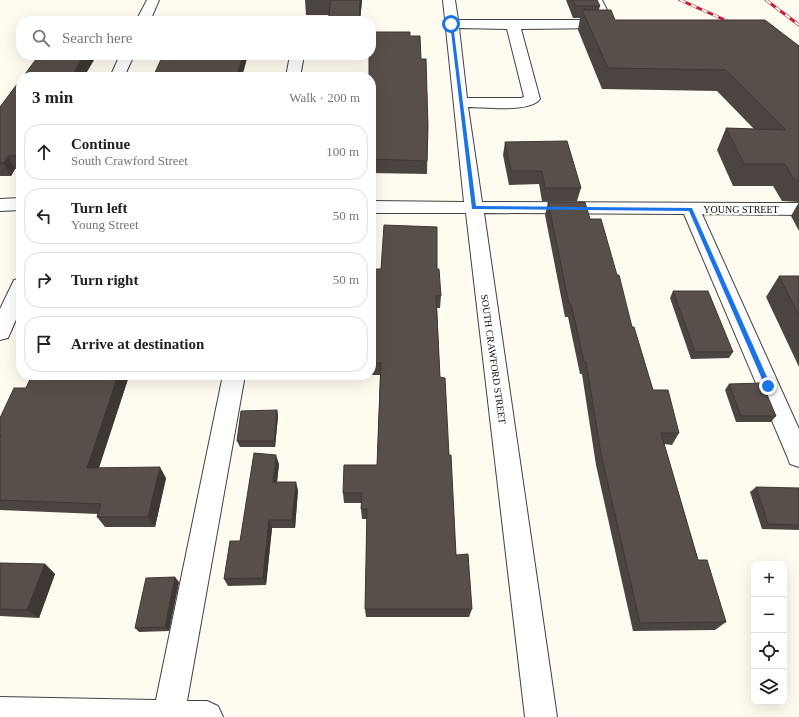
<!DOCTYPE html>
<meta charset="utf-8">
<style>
:root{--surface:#fff;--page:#f6f6f6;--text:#222;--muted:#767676;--line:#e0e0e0}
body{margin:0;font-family:"Times New Roman",serif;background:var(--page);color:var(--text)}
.controls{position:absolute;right:12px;bottom:12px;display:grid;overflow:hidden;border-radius:8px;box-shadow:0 4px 16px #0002}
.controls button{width:36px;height:36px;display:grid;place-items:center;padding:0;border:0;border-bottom:1px solid var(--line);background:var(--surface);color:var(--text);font:20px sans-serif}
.stop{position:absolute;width:12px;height:12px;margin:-9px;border:3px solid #1a73e8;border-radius:50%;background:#fff}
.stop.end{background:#1a73e8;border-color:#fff;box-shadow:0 1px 4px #0008}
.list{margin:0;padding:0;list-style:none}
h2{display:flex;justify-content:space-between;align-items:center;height:52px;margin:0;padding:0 16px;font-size:17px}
h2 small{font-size:13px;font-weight:400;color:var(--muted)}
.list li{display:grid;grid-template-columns:26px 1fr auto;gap:12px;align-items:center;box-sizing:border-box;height:56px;margin:0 8px 8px;padding:0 8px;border:1px solid var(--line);border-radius:16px}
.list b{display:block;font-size:15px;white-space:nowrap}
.list p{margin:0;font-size:13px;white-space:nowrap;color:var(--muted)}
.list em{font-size:13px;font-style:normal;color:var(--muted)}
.icon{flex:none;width:22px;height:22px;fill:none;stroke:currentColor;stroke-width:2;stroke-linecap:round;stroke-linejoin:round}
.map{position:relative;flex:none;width:799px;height:717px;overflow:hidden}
.search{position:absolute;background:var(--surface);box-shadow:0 4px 16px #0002;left:16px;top:16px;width:360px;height:44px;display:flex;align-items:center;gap:10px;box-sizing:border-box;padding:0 14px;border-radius:16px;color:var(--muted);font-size:15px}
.panel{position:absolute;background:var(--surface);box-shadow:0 4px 16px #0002;left:16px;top:72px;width:360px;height:308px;border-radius:16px}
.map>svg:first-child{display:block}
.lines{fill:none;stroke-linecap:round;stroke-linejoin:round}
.minor-casing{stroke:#424242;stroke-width:2}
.minor{fill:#fff;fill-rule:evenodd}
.rail-casing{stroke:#c81d34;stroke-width:3}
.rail{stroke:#fff;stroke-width:2;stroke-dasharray:6;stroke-linecap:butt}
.wall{fill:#4c4440}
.shaded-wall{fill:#3e3734}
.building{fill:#584f4a;stroke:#3e3734}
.route{fill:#1a73e8}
.labels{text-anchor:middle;stroke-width:4;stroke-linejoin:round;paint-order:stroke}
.street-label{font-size:10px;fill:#0f0f0f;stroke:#fff}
</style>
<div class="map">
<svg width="799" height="717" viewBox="0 0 799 717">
<rect width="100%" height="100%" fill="#fffbf1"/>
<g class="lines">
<defs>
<g id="minor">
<path d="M147,0H159L150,21H136Z"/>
<path d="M443,0H455L458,20H599L590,0H602L614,24L612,27L607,28L521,29L540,99C530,113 485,107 468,107L482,202L799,203V215L702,214L799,429V467L790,464L787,456L684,214L484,213L557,717H525L466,213H371V201L464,202ZM459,28L507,29L524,97L521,98H467Z"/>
<path d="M120,55H134L124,77H110Z"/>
<path d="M290,55H304L300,77H286Z"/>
<path d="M21,198V210L0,211V199Z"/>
<path d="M21,278V308L8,338L0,340V309L14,280Z"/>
<path d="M223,375H245L187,701H207L218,706L223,717H0V697L156,700Z"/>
</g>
</defs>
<!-- minor casing -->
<use href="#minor" class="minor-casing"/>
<!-- minor -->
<use href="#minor" class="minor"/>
<defs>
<g id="rail">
<path d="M680,0L734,24"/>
<path d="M766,0L799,25"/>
</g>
</defs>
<!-- rail casing -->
<use href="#rail" class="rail-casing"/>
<!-- rail -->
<use href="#rail" class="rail"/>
</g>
<!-- wall -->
<g class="wall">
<path d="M305,0H362L360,21H328L329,15H306Z"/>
<path d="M566,0H597L600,6L599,10L615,20L799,46V202L782,201L773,186H733L717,150L726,128L754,129L717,91L602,89L578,30L580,18H573Z"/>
<path d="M410,36L421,59L428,126L427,174L371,173V77Z"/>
<path d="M21,79V169H15L11,176H0V107Z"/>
<path d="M505,142L581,188L577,201H542L539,184L509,185L503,155Z"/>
<path d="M548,202L590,219L632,327L653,390L679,433L672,445L664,444L698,560L726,622L715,630L633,631L596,465L582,374H580L568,317H565L545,215Z"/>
<path d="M799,202V231L791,216Z"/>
<path d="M437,269L441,296L440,308H437L440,377L449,455L456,555L472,609L469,617H366L365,609L367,519H362L361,509L362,503H344L343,493L377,465L380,375H371V325H372Z"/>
<path d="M779,276H799V367L766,297Z"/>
<path d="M673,291L733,352L729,358L691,359L670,298Z"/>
<path d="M32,375H131L130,379H128L99,468L166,478L155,527H105L97,517L98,514L0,510V418L26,388Z"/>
<path d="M282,375H320V378L283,379Z"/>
<path d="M729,384L776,416L771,422H736L725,390Z"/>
<path d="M277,410L278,416L275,447H240L237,441Z"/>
<path d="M279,464L277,482L298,490L295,528H272L266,585L228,586L224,579L240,541Z"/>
<path d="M756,487L799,489V530L762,529L750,492Z"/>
<path d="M0,563L45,564L55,574L39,618L0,616Z"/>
<path d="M179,582L169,631L139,632L135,628Z"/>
</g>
<!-- shaded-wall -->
<g class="shaded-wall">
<path d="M360,0H362L360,21H359Z"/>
<path d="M84,55H97L84,77H71Z"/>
<path d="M243,55H248L242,77H236Z"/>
<path d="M8,156L15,169L11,176L4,163Z"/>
<path d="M118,375H126L128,379L95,479L87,468Z"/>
<path d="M128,375H131L130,379Z"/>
<path d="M277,410L278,416L275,447L274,441Z"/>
<path d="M276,455L279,464L276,490L273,482Z"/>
<path d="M160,467L166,478L155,527L148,517Z"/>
<path d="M296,482L298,490L295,528L292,520Z"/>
<path d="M269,520L272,528L266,585L263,578Z"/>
<path d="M45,564L55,574L39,618L27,610Z"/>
<path d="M175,577L179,582L169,631L165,627Z"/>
</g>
<!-- building -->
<g class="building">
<path d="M331,0H360L359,21H328Z"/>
<path d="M573,0H597L600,6H576Z"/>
<path d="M582,10H611L615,20H765L799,46V180H794L785,164H744L726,128L786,130L726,70L608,68Z"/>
<path d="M371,32H410V36H420L421,59H426L428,126L427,161L371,159V77H369V55H371Z"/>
<path d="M39,55H84L71,77H23Z"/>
<path d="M163,55H243L236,77H153Z"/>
<path d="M21,79V156H8L4,163H0V107Z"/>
<path d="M567,141L581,188H545L542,171H511L505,142Z"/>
<path d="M548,202H585L590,219H601L617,275H619L632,327H634L653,390H668L679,433H661L698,560H707L726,622L640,623L601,454L586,362H584L571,304H569Z"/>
<path d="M384,225L437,227V269H439L441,296H436L440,377L445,378L449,455H451L456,555L468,554L472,609H365L367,509H361L362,493H343L344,465H377L381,363H371V325H372L373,269H381Z"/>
<path d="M779,276H799V315Z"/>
<path d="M673,291H708L733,352H695Z"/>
<path d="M32,375H118L87,468L160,467L148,517H97L101,504L0,500V438L1,435H0V418L14,388H26Z"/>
<path d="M762,383L776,416H741L729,384Z"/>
<path d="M277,410L274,441H237L241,411Z"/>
<path d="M254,453L276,455L273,482H296L292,520H269L263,578L224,579L230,541H240Z"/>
<path d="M756,487L799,488V525L768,524Z"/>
<path d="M0,563L45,564L27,610L0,609Z"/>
<path d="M175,577L165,627L135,628L146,578Z"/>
</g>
<!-- route -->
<path class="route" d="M450,23L453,24L476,206L692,208L771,386L770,388H768L765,386L689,211L472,209Z"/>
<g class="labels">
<!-- street labels -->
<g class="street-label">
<text x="741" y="213">YOUNG STREET</text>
<text transform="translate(494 359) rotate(82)" y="4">SOUTH CRAWFORD STREET</text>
</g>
</g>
</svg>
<div class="controls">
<button>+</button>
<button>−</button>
<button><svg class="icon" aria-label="locate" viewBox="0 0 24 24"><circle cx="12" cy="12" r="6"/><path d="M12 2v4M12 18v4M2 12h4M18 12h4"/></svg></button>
<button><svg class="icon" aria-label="layers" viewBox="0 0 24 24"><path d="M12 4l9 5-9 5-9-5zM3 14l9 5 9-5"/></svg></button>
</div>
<div class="stop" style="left:451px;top:24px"></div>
<div class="stop end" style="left:768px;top:386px"></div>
<div class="search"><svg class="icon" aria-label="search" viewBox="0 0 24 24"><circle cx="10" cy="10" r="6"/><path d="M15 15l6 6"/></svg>Search here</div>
<section class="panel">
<h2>3 min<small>Walk · 200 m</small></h2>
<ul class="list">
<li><svg class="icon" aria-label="ahead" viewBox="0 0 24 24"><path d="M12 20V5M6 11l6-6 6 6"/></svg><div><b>Continue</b><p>South Crawford Street</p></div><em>100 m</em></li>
<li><svg class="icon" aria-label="left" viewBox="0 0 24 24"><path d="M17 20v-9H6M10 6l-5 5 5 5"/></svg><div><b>Turn left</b><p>Young Street</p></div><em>50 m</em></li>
<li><svg class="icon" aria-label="right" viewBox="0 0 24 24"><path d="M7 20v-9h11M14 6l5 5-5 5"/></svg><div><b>Turn right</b></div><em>50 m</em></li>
<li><svg class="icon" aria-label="arrive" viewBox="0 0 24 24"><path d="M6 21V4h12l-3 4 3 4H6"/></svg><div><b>Arrive at destination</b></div></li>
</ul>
</section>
</div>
